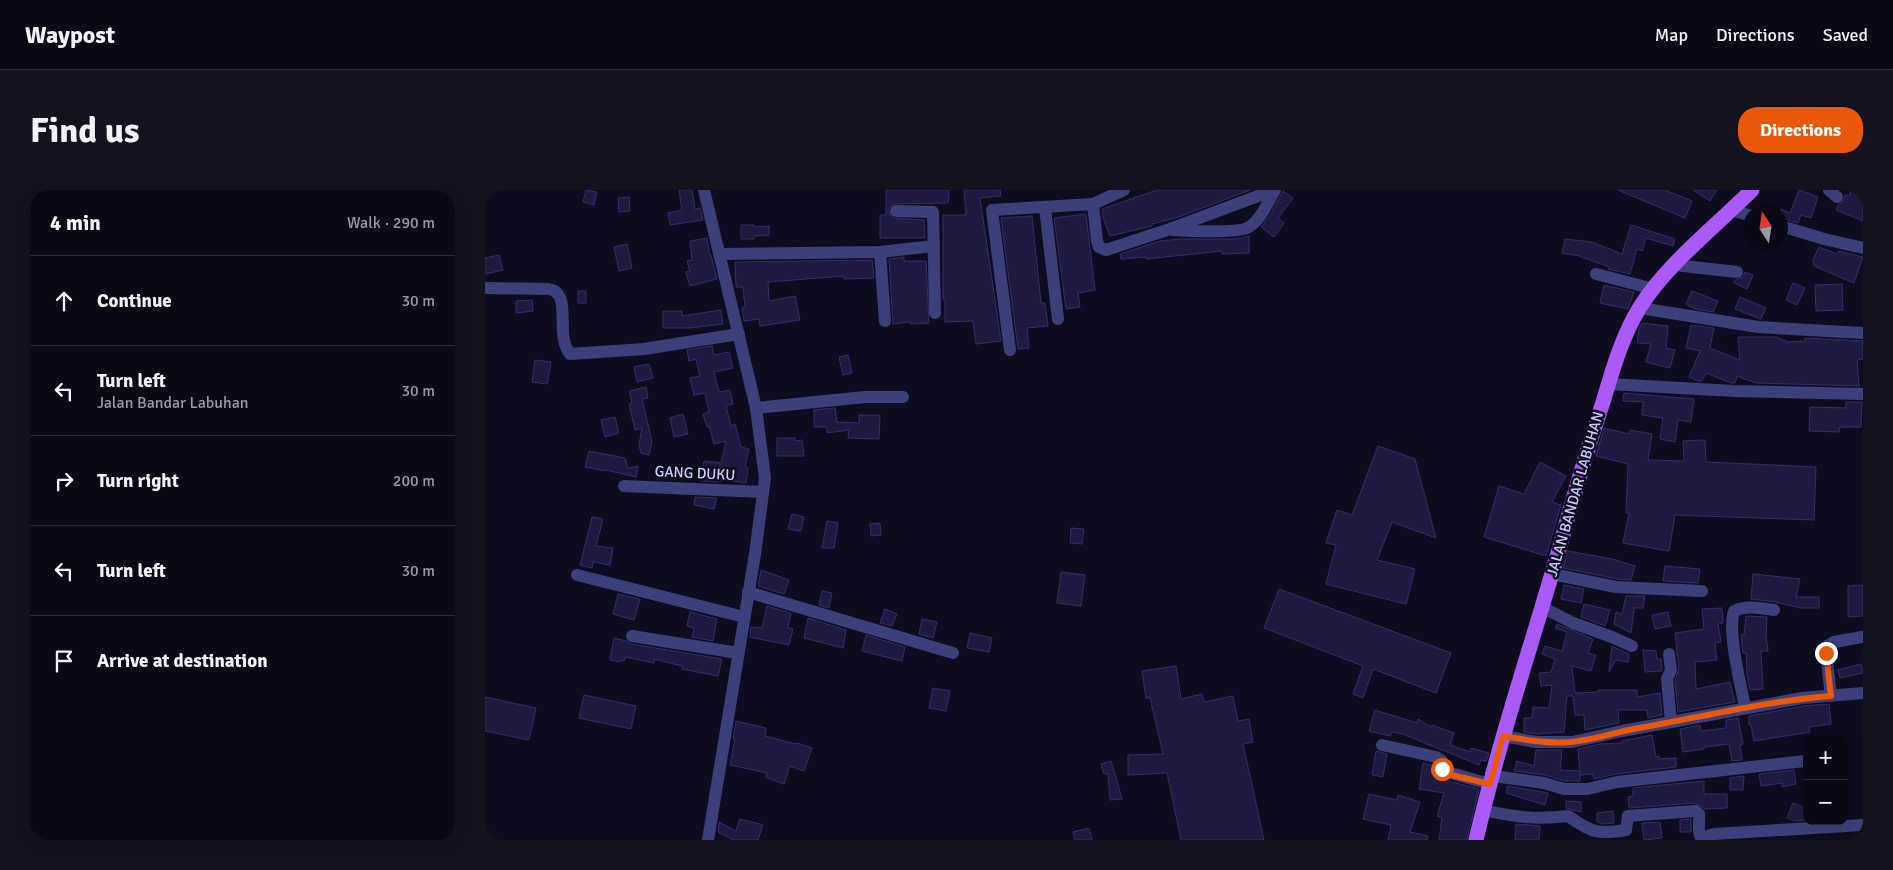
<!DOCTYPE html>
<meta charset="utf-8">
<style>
:root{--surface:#0a0a17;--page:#131320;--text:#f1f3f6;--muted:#999aa1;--line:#2a2b36;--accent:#ea580c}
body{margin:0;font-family:Signika,sans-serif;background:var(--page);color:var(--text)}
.controls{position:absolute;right:15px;bottom:15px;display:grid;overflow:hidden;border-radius:10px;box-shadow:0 5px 20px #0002}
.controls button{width:45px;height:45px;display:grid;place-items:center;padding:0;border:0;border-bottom:1px solid var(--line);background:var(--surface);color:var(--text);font:25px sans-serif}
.compass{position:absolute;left:1258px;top:15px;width:45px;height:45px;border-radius:50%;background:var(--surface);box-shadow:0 5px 20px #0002;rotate:348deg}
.stop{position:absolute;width:15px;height:15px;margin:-11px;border:4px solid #ea580c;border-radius:50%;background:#fff}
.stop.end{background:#ea580c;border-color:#fff;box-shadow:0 1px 5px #0008}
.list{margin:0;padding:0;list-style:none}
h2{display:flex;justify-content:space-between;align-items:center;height:65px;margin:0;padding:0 20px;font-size:21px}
h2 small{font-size:16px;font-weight:400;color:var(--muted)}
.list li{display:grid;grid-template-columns:32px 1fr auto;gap:15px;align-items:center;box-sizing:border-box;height:90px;padding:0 20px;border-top:1px solid var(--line)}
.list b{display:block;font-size:19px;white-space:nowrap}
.list p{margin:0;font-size:16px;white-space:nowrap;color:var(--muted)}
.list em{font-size:16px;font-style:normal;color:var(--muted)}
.icon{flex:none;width:28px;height:28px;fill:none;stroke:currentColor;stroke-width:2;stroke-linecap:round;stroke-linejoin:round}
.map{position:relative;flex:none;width:1378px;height:650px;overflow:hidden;border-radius:20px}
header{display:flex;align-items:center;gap:30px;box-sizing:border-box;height:70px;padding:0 25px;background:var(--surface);border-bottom:1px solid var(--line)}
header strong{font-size:24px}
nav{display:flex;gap:28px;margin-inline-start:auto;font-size:18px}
.intro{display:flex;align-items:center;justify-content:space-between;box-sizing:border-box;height:120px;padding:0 30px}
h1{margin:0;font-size:35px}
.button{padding:12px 22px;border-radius:20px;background:var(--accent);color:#fff;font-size:18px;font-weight:700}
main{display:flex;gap:30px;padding:0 30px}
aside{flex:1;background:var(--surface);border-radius:20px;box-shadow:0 5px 20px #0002}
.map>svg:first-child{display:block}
.building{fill:#1e1a3f;stroke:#332e69}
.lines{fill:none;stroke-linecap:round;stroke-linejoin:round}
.minor{stroke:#3b407b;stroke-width:12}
.major{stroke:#ab5af7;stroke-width:15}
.route{stroke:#ea580c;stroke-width:6}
.labels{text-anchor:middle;stroke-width:5;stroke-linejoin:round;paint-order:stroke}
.street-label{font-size:15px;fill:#cecefc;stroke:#0e0d1f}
</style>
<header>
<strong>Waypost</strong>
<nav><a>Map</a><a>Directions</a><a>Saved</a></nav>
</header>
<div class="intro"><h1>Find us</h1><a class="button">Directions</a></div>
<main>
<aside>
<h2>4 min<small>Walk · 290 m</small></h2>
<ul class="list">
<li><svg class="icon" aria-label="ahead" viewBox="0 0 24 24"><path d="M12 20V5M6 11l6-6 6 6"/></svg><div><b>Continue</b></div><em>30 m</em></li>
<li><svg class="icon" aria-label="left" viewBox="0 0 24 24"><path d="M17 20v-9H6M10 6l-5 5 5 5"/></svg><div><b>Turn left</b><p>Jalan Bandar Labuhan</p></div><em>30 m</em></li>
<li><svg class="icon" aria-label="right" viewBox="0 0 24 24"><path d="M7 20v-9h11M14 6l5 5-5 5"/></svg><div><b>Turn right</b></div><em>200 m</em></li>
<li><svg class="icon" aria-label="left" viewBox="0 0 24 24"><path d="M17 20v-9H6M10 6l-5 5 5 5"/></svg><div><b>Turn left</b></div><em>30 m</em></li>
<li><svg class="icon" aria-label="arrive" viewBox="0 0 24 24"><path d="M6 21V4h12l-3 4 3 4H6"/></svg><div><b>Arrive at destination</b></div></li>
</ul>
</aside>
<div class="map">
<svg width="1378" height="650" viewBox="0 0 1378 650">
<rect width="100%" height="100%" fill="#0e0d1f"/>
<!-- building -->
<g class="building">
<path d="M101,0L112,2L109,15L98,12Z"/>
<path d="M194,0H207L210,19L215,18L218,30L185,35L183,23L197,20Z"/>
<path d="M401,0H464L463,13L408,14L403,20L407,28L439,30L440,48H395V25H401Z"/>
<path d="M479,0H515L516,6L495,8L516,151L491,154L488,131L460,132V109H458V25H481Z"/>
<path d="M672,0H765L694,27L667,34V36L625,46L618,28L617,19Z"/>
<path d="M1133,0H1180L1207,11L1200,28Z"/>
<path d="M1208,0H1232L1225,11Z"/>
<path d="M1314,0L1333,7L1326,28L1316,25L1313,33L1296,28V19L1305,23Z"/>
<path d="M1366,0H1378V31L1351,20L1353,15L1358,12L1360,5L1364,6Z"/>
<path d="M798,1L808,8L793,28L799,33L789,47L776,37L785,25Z"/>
<path d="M144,7L145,21L134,22L133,8Z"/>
<path d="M601,24L610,100L593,103L595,117L581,119L569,28Z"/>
<path d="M547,26L556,113H560L563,136L542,138L544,158L533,159L516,28Z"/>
<path d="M256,35H269V37L284,36V45L269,46V49H256Z"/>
<path d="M1146,35L1190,49L1188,56L1161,48L1157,61L1152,59L1145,84L1123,79L1124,77L1094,66L1077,63L1080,49L1107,52L1137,64Z"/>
<path d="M764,46V63L737,64V61L661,69V67L636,69L635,64L675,51L695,49H749Z"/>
<path d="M222,48L225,66L226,65L232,89L205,96L201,82L205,81L202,71L207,70L205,51Z"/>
<path d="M142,54L147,78L134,81L129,57Z"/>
<path d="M1334,57L1352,64L1354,61L1378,67L1369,93L1329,76L1328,70Z"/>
<path d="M14,65L18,80L0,84V68Z"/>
<path d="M419,67V71H441L444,133L426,134L425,132L408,134L404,69Z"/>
<path d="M387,70L389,88L359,89V86L283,92L284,111L310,106L315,130L275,136L274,129L259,131L257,117H260L258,97H251L250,72Z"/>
<path d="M1260,82L1268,85L1262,99L1249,93L1250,90L1258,87Z"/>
<path d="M1308,93L1320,98L1312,115L1301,110Z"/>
<path d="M1357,94L1358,120L1331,121L1330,95Z"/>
<path d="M1119,95L1149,102L1143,119L1115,113Z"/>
<rect x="93" y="101" width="8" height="12"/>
<path d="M1207,101L1233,111L1228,122L1210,119L1201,114Z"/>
<path d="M1255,107L1281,118L1276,129L1250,119Z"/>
<path d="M47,110L48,121L31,123V111Z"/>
<path d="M236,120L238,134L205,138H178V121H197V126Z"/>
<path d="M1157,133L1183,136L1181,158L1190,160L1185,178L1161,172L1166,154L1152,153L1154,139Z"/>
<path d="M1206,135L1229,138L1225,158L1255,170L1253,147H1291L1303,152L1320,151V148L1378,151V169L1372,170L1374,196L1271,193L1252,186L1250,193H1246L1221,183L1217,191H1213L1204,187L1215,161L1201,158Z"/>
<path d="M227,156L229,165L244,162L248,178L229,182L234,202L245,200L248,214L241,216L246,236L250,234L256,257L264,259L260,277L263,278L261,293L236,289V292L215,291L219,271L236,273L241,251L229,254L224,236L222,237L218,224L224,222L220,203L209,205L205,188L215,186L211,169L204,171L202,160Z"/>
<path d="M363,165L367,183L358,185L354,167Z"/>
<path d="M50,170L66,172L62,194L47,192Z"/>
<path d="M164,174L168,188L152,192L149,177Z"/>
<path d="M161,197L163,208L157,209L167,252L164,265L156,263L154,255L157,238L150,240L144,214L147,213L144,201Z"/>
<path d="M1139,203L1209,209L1206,232L1193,230L1190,252L1175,249L1178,228L1157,225L1158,212L1138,211Z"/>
<path d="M1361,212H1377L1376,237H1355L1354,242L1324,241L1325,217L1361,218Z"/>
<path d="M350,218L352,232L374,233V225H395L394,249L363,248L364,240L342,243V237H329V220Z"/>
<path d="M198,224L203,244L189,247L185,228Z"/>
<path d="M130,227L134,243L120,247L116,230Z"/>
<path d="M1119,238L1144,244L1145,240L1167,244L1163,270L1199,271L1198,251L1220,250L1221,272L1331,277L1329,330L1190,325L1184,361L1138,353L1144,323H1141L1143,274L1111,266Z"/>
<path d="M292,248H310V251L317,250L319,266H292Z"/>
<path d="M893,256L930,269L951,348L907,332L892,370L930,379L921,414L841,394L851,355L841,353L852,320L867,325Z"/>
<path d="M104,261L140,268L143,278L153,276L151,287L121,280V281L100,277Z"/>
<path d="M1055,272L1081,286L1067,312L1076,315L1061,366L999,347L1014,296L1039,304Z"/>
<path d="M210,307L232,308L229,319L209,315Z"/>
<path d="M307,324L319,327L316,341L303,339Z"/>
<path d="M107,327L118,329L111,356L128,358L125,375L108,372L107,378L95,375Z"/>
<path d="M342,331L353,333L349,358H337Z"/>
<path d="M395,333L396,345L386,346L385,334Z"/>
<path d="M586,338L599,339L597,354L585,353Z"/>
<path d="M1083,361L1127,369L1150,376L1146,390L1132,389L1078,378Z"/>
<path d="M1180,376L1215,379L1213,393L1178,391Z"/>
<path d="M276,380L304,390L299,404L273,396Z"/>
<path d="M576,382L600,385L596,416L572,413Z"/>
<path d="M1268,384L1315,389L1311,407H1334V418H1316L1290,412L1266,409Z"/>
<path d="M1079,395L1099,399L1096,413L1076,409Z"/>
<path d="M1378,395V426L1363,427V396Z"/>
<path d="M794,399L966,463L951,503L888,479L878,508L868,504L878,476L779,438Z"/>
<path d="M337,401L347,403L344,418L334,415Z"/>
<path d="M133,404L155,409L149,430L128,424Z"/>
<path d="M1141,406H1160L1158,418H1149L1146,443L1129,434L1131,422L1137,424Z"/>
<path d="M1099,414L1125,420L1120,436L1096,427Z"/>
<path d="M282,416L306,423L303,438L308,439L304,455L265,447L266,437L277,438Z"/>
<path d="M1237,418L1238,433L1233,434L1236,452L1230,453L1232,470L1210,472L1211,499L1245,492L1250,512L1193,522L1190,490L1194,479L1190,443L1219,439L1217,419Z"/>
<path d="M400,419L412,424L407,436L395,433Z"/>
<path d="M205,422L232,429L228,451L207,447L209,438L202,436Z"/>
<path d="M1183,422L1186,436L1170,439L1167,425Z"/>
<path d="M1261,426L1282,427L1281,445L1283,461H1276L1278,499L1265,500L1262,484L1261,463H1258L1256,445H1259Z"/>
<path d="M323,428L361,440L358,458L319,448Z"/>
<path d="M437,429L452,432L448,448L434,444Z"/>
<path d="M1072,434L1108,449L1103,463L1111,465L1106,481L1087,476L1090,503L1113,502V500H1152V507L1175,503L1177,525L1163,528L1162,520H1133L1134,533L1100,540L1099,525H1090L1088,506H1082L1079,542L1052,544L1039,542V528H1047L1048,517L1064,518L1067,495L1056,496L1054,483L1066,482L1070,469L1057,464L1060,456L1077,461L1082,442L1070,438Z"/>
<path d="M485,443L507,448L504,462L482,458Z"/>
<path d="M381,445L420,457L417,471L377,461Z"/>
<path d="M129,448L141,451L146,454L237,469L233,486L197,479V476L169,469V473L140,467L139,471L136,470L135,472L125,470Z"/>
<path d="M1127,456L1144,464L1143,472L1131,470L1124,482Z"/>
<path d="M1158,460L1171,461L1172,469H1176L1177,481L1160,482Z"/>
<path d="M1376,474L1378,483L1355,488L1353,480Z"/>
<path d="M691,476L696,509L717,504L719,512L748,506L753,531L764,529L768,552L758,554L779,650H696L682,583L643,585V565L678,564L665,508H661L657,481Z"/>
<path d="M448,498L465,501L461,521L444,518Z"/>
<path d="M99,505L151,516L146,539L94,528Z"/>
<path d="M0,507L51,518L44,550L0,541Z"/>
<path d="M1344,514L1346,534L1324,537L1325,542L1269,551L1266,535H1264V526L1318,516Z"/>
<path d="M890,520L932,533L933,529L946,537L947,535L969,543L965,555L985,562L986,558L1004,563L1001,571L996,570L994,575L918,544L907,542L905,546L884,541Z"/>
<path d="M1253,528L1258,554L1255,555L1257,570L1247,571L1244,554L1219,557V559L1198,562L1195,539L1215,535L1216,541L1241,538V530Z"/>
<path d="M251,531L281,538L280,546L311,554L312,553L327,558L319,581L305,576L299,594L280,587L282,583L245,575L250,549H248Z"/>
<path d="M1167,545L1171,567L1174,566V569L1191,568V577L1131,584L1109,589L1107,584L1095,585L1093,559L1115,554L1138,553L1137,551Z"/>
<path d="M1051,560H1077L1075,580L1095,581V591H1080L1060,585L1029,581L1032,571L1049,576Z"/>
<path d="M891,561L902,564L898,587L887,585Z"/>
<path d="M626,571L629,581L637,609L625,610L623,583L619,584L616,574Z"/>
<path d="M938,573L949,576L952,586L955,589L994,599L982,650H954L957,628L952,626L959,603L934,599Z"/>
<path d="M1309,580L1311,594L1297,597V593L1276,596L1274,584Z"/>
<path d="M1259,586L1258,600H1245V588Z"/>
<path d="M1219,591V604H1242V618L1220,619L1209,613L1144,618L1143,607L1148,606V598Z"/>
<path d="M1023,596L1063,603L1060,615L1021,603Z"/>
<path d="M884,604L912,610L913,605L935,612L925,642L943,646L942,650H903L906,635L878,629Z"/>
<path d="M1081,611L1096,612V622L1081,618Z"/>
<path d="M1308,613L1322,619L1321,630L1310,631L1302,628Z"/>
<path d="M1128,621L1129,633L1117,634L1112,631V623Z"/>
<path d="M255,629L278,635L273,650H248L233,642L234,632L251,641Z"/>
<path d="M1206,629V642H1195V630Z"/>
<path d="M1175,632L1177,648L1159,650L1157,633Z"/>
<path d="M1031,634L1055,636L1054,650H1030Z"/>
<path d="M604,638L607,650H590L588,642Z"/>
</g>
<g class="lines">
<!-- minor -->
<g class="minor">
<path d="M219,0L271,218L280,288L270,364L223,650"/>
<path d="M1344,0L1352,7"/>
<path d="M608,14L612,51L614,57L621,60L682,40L789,0"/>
<path d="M560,18L573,129"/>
<path d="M1247,20L1266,26"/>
<path d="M411,21L448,22L450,123"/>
<path d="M1296,36L1339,49L1378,58"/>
<path d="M688,40C701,41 752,43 762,38C775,32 783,12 790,0"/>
<path d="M395,62L400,131"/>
<path d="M234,64L395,62L448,56"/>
<path d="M1190,75L1252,82"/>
<path d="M1111,84L1169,99"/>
<path d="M0,98L64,99C66,100 69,100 71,102C84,113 71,147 85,164L159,159L254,144"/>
<path d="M1155,118L1273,137L1378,143"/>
<path d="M525,160L507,20L608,14L639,0"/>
<path d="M1124,194L1249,201L1378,204"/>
<path d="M271,218L380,207H418"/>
<path d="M139,296L278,302"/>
<path d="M1067,384L1131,397L1217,401"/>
<path d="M92,385L259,427"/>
<path d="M263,402L468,463"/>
<path d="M1057,417L1088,433L1127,447L1147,456"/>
<path d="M147,446L253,463"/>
<path d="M1184,464L1186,480L1182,489L1186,532"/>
<path d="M1346,506L1341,463L1342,456L1349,452L1377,447"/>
<path d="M1260,518C1256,494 1242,443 1249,421C1261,415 1275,418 1289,420"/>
<path d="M1018,546L1051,552H1087L1137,541L1317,508L1378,503"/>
<path d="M897,555L951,567L957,571L958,581L1005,594"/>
<path d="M1008,586L1059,593L1079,599H1102L1132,592L1320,571"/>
<path d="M998,620C1030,627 1050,630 1083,626C1106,642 1112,645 1141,640L1143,626L1210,621L1214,624C1215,632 1212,641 1216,648L1229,644L1378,635"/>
</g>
<!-- major -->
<path class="major" d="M991,650C1014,551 1047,454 1075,356C1088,308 1102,260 1118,212C1128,179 1137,146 1155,117C1182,74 1231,36 1267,0"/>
</g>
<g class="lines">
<!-- route -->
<path class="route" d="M957,579L962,584L1005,594L1018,546C1041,550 1063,554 1086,552C1109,550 1131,542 1154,538C1217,527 1281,511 1346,506L1341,463"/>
</g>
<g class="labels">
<!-- street labels -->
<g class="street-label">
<text transform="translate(210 283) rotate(3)" y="5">GANG DUKU</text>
<text transform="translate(1090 304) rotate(-74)" y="5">JALAN BANDAR LABUHAN</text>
</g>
</g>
</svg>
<div class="controls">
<button>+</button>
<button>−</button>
</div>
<svg class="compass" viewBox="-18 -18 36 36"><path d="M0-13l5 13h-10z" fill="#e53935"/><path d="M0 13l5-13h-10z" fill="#999aa1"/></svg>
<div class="stop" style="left:957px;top:579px"></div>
<div class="stop end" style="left:1341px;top:463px"></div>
</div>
</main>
